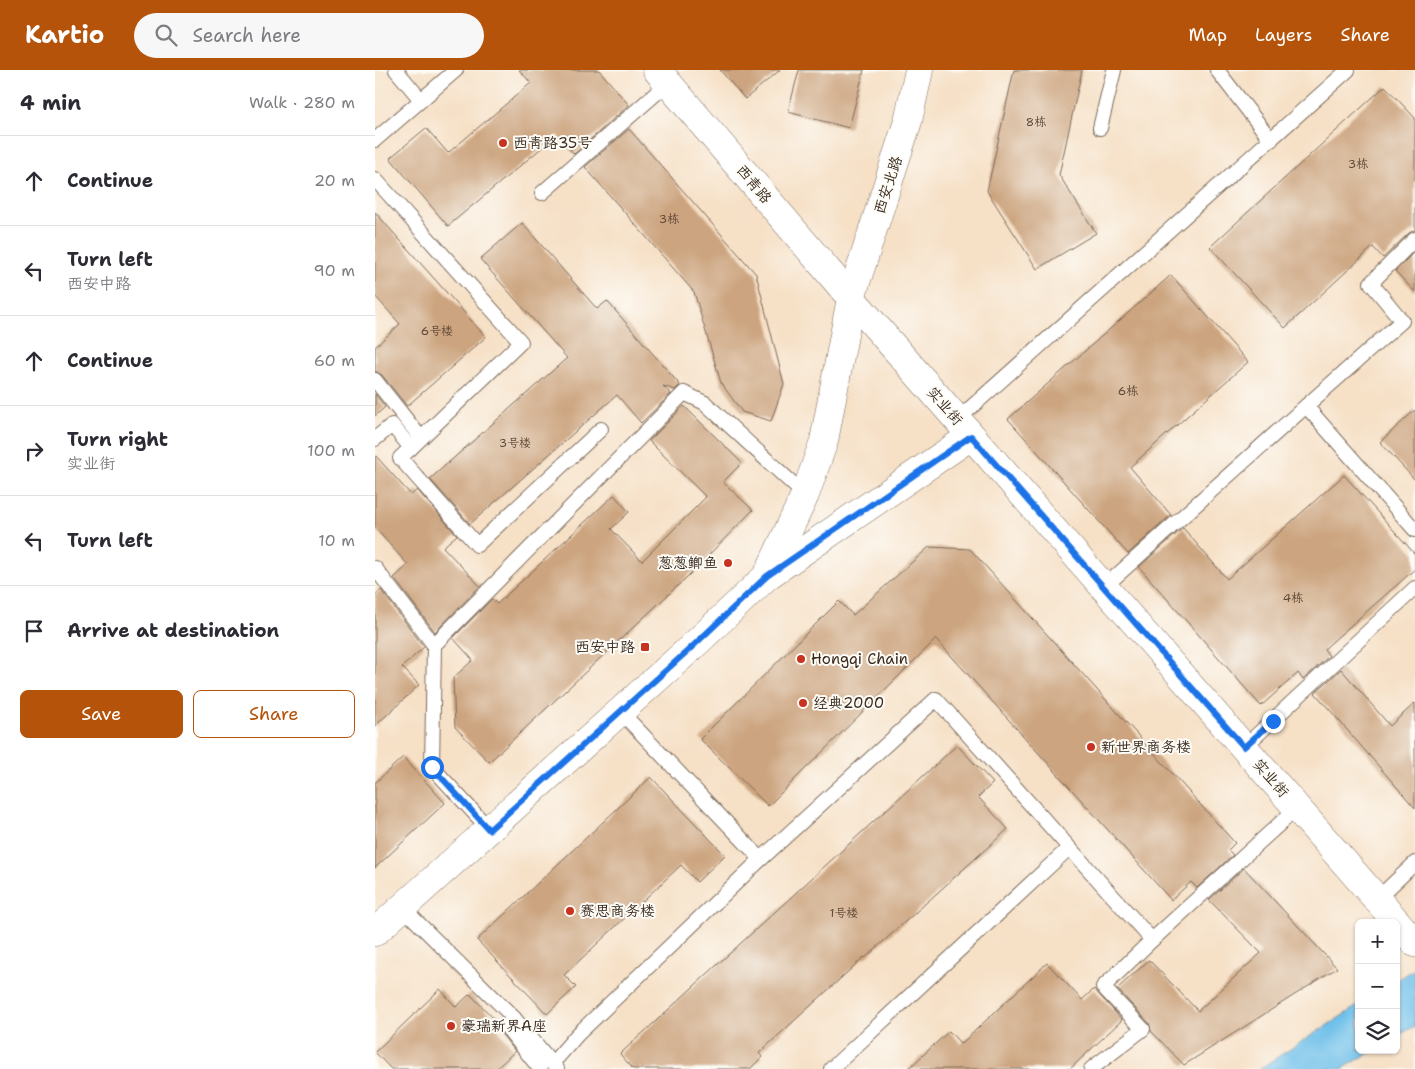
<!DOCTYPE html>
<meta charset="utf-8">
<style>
:root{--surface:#fff;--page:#f7f7f7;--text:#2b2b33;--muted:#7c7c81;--line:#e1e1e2;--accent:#b45309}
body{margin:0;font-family:"Shantell Sans","LXGW WenKai TC",sans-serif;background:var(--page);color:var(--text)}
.controls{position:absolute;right:15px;bottom:15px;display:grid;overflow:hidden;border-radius:8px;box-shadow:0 1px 4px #0004}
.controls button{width:45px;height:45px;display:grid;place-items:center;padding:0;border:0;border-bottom:1px solid var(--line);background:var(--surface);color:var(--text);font:25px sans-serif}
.stop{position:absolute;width:15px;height:15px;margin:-11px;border:4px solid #1a73e8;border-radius:50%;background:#fff}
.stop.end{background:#1a73e8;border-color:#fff;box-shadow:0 1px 5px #0008}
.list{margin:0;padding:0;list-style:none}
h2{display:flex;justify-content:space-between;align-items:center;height:65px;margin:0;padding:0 20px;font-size:21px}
h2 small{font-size:16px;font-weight:400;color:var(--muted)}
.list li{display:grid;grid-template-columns:32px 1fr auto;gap:15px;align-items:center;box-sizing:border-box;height:90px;padding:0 20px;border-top:1px solid var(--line)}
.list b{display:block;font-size:19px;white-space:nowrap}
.list p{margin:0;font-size:16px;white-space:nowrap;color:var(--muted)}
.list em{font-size:16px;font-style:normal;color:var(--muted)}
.actions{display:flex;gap:10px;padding:15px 20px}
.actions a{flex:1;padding:11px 0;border:1px solid var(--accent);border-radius:8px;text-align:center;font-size:18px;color:var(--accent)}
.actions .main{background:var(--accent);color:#fff}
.icon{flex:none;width:28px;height:28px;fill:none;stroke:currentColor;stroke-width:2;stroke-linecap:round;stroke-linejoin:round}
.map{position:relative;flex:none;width:1040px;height:999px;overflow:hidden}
header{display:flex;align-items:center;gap:30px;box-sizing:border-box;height:70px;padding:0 25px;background:var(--accent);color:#fff}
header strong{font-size:24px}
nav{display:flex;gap:28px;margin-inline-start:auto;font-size:18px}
.search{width:350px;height:45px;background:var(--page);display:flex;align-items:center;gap:12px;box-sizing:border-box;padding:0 18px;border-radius:28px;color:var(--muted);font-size:19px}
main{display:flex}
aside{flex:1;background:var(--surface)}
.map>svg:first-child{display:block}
.water{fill:#6ec0ea;stroke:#547584}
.building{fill:#cca47f}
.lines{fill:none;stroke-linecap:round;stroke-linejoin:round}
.service-casing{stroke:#7c6a59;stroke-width:16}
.minor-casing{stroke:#7c6a59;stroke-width:29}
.tertiary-casing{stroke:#7c6a59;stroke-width:29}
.service{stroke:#fff;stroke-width:14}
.minor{stroke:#fff;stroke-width:28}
.tertiary{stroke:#fff;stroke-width:28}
.route{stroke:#1a73e8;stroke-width:6}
.poi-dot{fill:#c8321e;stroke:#fdfcf7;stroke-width:2}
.labels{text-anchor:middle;stroke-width:4;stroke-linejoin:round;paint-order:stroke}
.number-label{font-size:12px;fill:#5f4836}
.poi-label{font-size:15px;fill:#3b2a1e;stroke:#fdfcf7;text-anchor:start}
.street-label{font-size:15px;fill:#3b2a1e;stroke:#fdfcf7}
</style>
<header>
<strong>Kartio</strong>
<div class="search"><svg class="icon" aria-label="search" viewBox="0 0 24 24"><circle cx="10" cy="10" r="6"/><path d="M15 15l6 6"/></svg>Search here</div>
<nav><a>Map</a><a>Layers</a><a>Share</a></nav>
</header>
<main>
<aside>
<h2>4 min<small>Walk · 280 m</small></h2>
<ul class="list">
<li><svg class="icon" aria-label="ahead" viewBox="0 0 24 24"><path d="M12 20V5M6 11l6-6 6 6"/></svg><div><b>Continue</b></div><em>20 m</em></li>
<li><svg class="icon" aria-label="left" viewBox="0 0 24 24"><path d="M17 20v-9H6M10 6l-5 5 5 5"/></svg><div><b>Turn left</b><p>西安中路</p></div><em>90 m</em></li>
<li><svg class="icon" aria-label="ahead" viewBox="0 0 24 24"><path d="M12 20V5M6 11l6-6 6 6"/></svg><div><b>Continue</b></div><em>60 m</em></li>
<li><svg class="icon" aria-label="right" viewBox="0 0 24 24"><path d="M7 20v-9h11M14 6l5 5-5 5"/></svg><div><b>Turn right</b><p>实业街</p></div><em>100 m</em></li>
<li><svg class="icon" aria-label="left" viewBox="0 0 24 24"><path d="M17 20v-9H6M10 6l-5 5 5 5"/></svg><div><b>Turn left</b></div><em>10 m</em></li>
<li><svg class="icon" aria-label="arrive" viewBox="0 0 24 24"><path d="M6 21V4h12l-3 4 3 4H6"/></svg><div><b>Arrive at destination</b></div></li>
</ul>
<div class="actions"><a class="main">Save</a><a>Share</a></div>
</aside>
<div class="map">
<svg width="1040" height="999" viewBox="0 0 1040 999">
<rect width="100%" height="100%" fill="#fdfcf7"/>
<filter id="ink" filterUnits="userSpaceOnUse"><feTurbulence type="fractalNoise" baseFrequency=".02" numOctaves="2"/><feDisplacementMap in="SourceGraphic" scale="10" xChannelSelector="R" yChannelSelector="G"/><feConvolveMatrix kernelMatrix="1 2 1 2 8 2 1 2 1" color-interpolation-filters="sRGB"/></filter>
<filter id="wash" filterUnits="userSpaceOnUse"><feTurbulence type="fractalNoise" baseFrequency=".0096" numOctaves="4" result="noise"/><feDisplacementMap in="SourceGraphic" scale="20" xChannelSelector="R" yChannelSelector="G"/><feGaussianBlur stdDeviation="1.12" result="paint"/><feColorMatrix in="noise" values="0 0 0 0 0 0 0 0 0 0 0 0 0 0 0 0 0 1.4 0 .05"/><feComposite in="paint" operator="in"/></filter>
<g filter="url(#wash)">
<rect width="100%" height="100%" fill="#f6e0c6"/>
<!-- water -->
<g class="water">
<path d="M1040,899V958H1036L1021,967V911Z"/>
<path d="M984,935V980H999L967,999H884Z"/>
</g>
<g id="blocks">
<!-- building -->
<g class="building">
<path d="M144,0H224L254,35L199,84L182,65L73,156L15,88L51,58L73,83L156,13Z"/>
<path d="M345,0H405L370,29Z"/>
<path d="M424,0H489L474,58L413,42Z"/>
<path d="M639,0H707L684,105L721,163L662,199L612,121Z"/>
<path d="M1010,16L1040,48V160L1034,163L1008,188L998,177L910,258L835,177Z"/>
<path d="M254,59L381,204L409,314L396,351L367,342L346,313L319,222L210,97Z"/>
<path d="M0,142L111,267L32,336L7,305L0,301V277L25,254L0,226Z"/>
<path d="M147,153L222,239L232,231L305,315L300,320L288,316L296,324L266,353L242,325L95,454L55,409L192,288L105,189Z"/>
<path d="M1040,181V222L1020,201Z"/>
<path d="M796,205L873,292L755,397L796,445L753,484L633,349Z"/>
<path d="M0,324L10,337L0,346Z"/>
<path d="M309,336L367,393L348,412L378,440L310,509L114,692L80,657L78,608L98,590L78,568L117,529L122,534L239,425L254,442L236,459L267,491L331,427L274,371Z"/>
<path d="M1040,340V410L1005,372Z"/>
<path d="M0,385L36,425L42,420L82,465L68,477L105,516L60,562L19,508L33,495L0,458Z"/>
<path d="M969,405L1040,484V499L949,579L954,586L928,610L923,603L886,636L764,497L808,458L852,509Z"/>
<path d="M554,477L595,479L860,773L853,780L858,785L822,818L816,812L796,830L561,569L393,736L325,669L464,531L478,545Z"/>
<path d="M6,520L49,577L27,597L44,615L0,656V525Z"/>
<path d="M966,599L1015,656L1040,633V738L940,623Z"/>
<path d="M582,675L618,713L603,727L633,759L490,888L489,887L384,983L387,987L375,999H258L245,984Z"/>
<path d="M28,687L70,733L0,798V713Z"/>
<path d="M276,707L350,785L322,812L306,795L189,905L201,917L172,944L102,870Z"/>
<path d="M869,798L962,898L809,995L776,961L774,953L742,919L774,890L823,941L886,883L834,830Z"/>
<path d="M672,893L707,930L719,919L747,950L695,999H533L574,961L586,974Z"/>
<path d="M65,919L81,937L95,924L123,953L124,961L140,981L121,999H16L0,982Z"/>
</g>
</g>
</g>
<g filter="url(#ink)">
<use href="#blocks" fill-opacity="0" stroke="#7c6a59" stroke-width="1"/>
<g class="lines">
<defs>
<g id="service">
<path d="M21,0L46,30"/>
<path d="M842,0L896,70"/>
<path d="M725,58L739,0"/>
<path d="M0,70L81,0"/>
<path d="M0,109L146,272L36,378L17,355L0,369"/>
<path d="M167,123L293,13"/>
<path d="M0,310L46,368"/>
<path d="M931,336L1027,251L996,213L1040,169"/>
<path d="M582,350L973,0"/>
<path d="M36,378L25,388L102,475L226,359"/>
<path d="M0,498L59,575L57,697L115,760"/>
<path d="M729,517L931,336L1040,460"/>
<path d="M59,575L309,323L330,333L430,425"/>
<path d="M245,641L386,789"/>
<path d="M869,677L1040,518"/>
<path d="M1002,829L1040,793"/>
<path d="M27,837L139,948L182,999"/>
<path d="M139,948L131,956L165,999"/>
<path d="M183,987L202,965L386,789L561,629L777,870L922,738"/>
<path d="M456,999L694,778"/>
<path d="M716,999L768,959L728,917L777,870"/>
</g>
<path id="minor" d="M392,506L596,366"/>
<g id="tertiary">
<path d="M282,0L476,228L1040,873"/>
<path d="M0,862L318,576L392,506L430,425L449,371L476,228L533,51L544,0"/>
</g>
</defs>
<!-- service casing -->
<use href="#service" class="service-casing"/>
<!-- minor casing -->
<use href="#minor" class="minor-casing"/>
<!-- tertiary casing -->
<use href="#tertiary" class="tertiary-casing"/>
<!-- service -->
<use href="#service" class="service"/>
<!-- minor -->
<use href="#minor" class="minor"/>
<!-- tertiary -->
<use href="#tertiary" class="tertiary"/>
</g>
</g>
<g class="lines" filter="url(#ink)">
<!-- route -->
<path class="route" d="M57,697L114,760L318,576L392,506L596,366L869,677L898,651"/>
</g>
<!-- markers -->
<g class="poi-dot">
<circle cx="128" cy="73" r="5"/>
<circle cx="353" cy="493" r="5"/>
<rect x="265" y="572" width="10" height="10" rx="2.5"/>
<circle cx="426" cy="589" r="5"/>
<circle cx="428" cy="633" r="5"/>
<circle cx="716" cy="677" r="5"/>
<circle cx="195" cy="841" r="5"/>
<circle cx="76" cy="956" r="5"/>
</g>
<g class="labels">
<!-- number labels -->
<g class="number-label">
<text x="661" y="56">8栋</text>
<text x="983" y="98">3栋</text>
<text x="294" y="153">3栋</text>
<text x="62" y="265">6号楼</text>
<text x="753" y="325">6栋</text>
<text x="140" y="377">3号楼</text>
<text x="918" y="532">4栋</text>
<text x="469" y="847">1号楼</text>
</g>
<!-- poi labels -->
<g class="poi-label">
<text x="138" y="78">西青路35号</text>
<text x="343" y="498" text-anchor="end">葱葱鲫鱼</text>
<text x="260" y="582" text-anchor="end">西安中路</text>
<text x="436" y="594">Hongqi Chain</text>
<text x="438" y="638">经典2000</text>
<text x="726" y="682">新世界商务楼</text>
<text x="205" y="846">赛思商务楼</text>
<text x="86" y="961">豪瑞新界A座</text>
</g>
<!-- street labels -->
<g class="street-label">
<text transform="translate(379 114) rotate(50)" y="5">西青路</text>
<text transform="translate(513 115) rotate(-72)" y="5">西安北路</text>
<text transform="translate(570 336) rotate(49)" y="5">实业街</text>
<text transform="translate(896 708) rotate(49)" y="5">实业街</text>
</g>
</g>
</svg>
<div class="controls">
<button>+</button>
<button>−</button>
<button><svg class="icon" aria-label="layers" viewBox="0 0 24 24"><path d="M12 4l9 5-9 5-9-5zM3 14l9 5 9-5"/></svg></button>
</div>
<div class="stop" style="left:57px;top:697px"></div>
<div class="stop end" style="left:898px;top:651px"></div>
</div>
</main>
